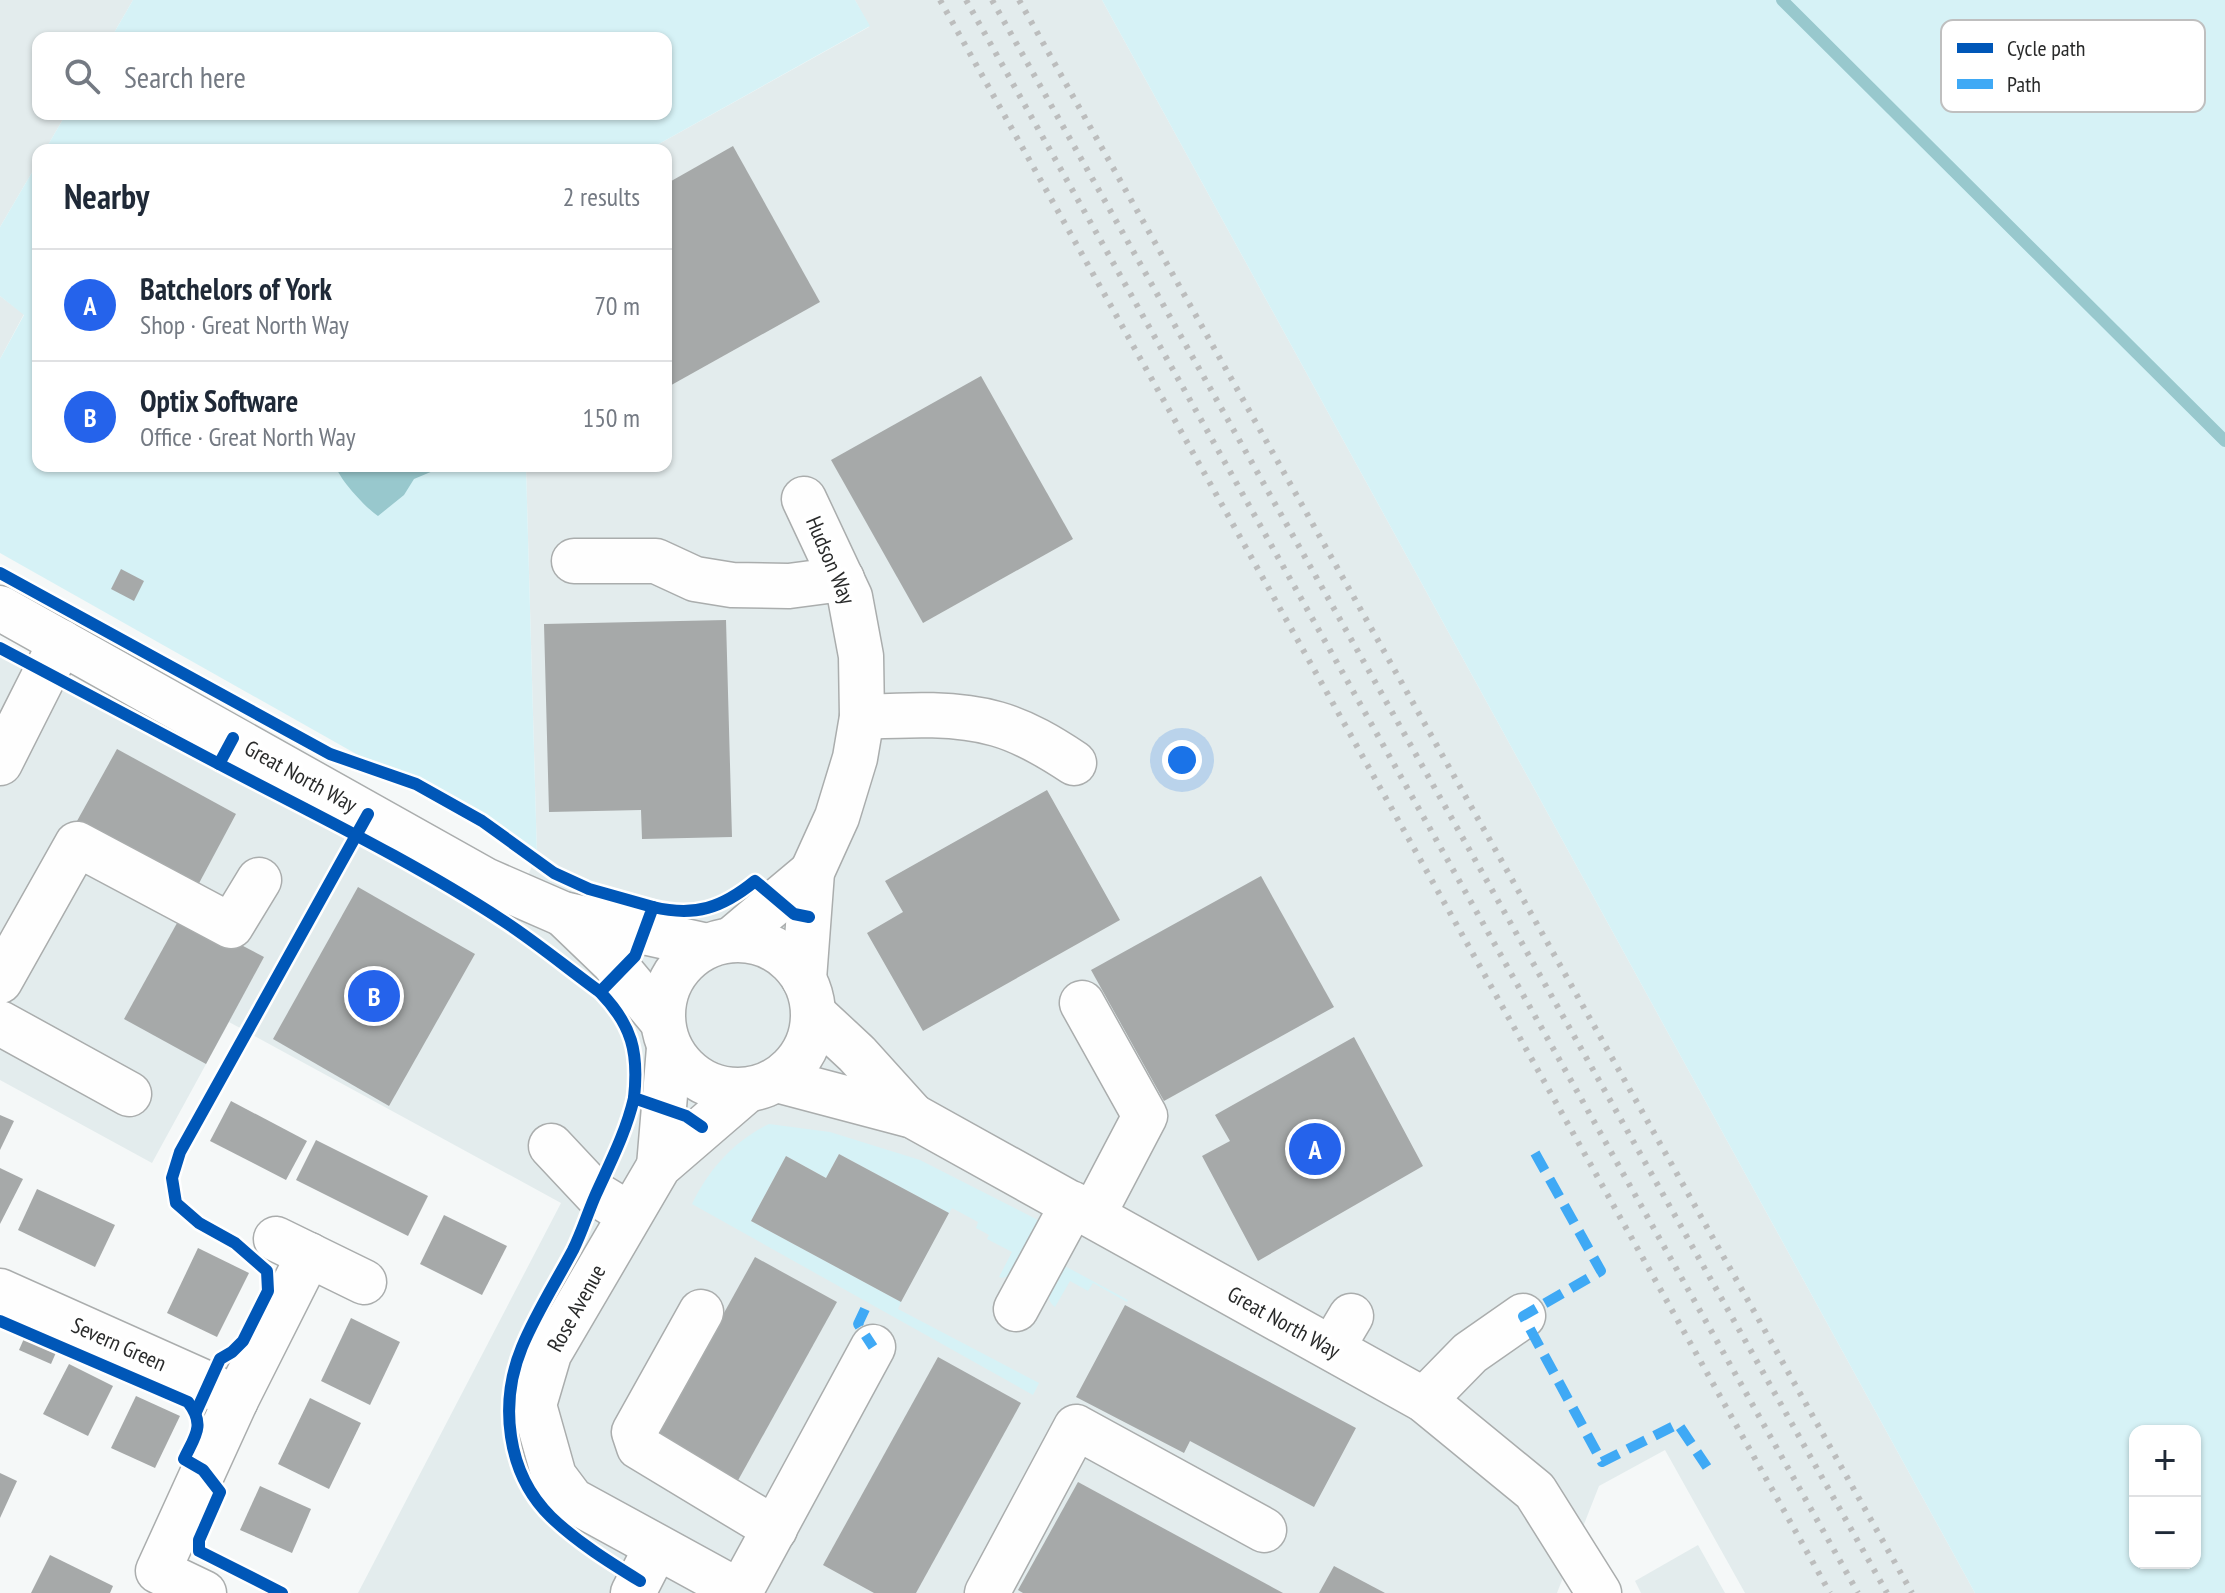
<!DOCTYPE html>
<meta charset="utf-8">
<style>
:root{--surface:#fff;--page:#f6f6f7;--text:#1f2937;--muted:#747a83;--line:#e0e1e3;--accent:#2563eb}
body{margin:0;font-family:"PT Sans Narrow",sans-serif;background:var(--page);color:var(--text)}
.controls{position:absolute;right:24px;bottom:24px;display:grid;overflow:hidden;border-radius:16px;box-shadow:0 2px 6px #0004}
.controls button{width:72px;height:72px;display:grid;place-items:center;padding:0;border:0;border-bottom:2px solid var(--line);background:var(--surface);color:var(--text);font:40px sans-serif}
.you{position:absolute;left:1182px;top:760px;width:28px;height:28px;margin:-20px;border:6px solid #fff;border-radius:50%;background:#1a73e8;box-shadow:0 0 0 12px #1a73e833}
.badge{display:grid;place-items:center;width:52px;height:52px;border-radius:50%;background:var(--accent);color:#fff;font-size:26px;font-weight:700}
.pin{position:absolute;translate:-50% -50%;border:4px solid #fff;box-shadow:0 2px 8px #0006}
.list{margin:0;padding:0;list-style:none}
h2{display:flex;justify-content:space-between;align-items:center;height:104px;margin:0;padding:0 32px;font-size:34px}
h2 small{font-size:26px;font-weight:400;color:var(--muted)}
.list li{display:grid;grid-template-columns:52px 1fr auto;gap:24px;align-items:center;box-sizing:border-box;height:112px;padding:0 32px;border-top:2px solid var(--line)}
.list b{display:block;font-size:30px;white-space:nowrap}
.list p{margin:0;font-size:26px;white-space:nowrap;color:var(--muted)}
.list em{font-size:26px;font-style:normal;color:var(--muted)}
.icon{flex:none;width:44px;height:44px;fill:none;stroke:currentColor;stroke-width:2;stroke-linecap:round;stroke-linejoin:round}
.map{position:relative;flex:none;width:2225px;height:1593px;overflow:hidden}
.search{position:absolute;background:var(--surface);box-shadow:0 2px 6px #0004;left:32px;top:32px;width:640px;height:88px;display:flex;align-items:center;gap:20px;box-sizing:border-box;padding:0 28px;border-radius:16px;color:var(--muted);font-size:30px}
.panel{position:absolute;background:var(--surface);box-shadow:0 2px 6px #0004;left:32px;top:144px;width:640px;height:328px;border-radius:16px}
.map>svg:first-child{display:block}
.built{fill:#e3eced}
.green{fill:#d6f2f6;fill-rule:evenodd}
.water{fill:#98c8cd}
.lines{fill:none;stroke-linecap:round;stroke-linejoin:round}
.stream{stroke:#98c8cd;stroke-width:12}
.building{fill:#a6a9a9}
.minor-casing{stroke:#aaadad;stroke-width:47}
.minor{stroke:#fefefe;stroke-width:44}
.rail{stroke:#bcbdbd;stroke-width:6;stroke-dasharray:4 8;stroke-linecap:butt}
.quiet{stroke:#3fa9f5;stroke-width:10;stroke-dasharray:20 10;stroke-linecap:butt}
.cycleway-casing{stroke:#fff;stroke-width:17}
.cycleway{stroke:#0057b8;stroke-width:12}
.labels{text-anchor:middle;stroke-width:8;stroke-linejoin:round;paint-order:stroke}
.street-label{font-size:22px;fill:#292a2a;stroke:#fff}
.key{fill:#fff;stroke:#bfbfbf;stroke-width:2}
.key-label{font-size:22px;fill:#292a2a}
</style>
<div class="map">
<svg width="2225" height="1593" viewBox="0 0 2225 1593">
<rect width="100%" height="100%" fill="#f5f8f8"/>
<!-- built -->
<g class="built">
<path d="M0,0H133L111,38H38V114H66L45,150H38V162L0,227Z"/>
<path d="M855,0H1102L1975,1593H1745L1665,1450L1599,1486L1557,1593H358L561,1203L229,1022L152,1163L0,1080V654L505,924L537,856L526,466H666V150H648L869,27Z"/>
<path d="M0,296L24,314L0,359Z"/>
<path d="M1698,1545L1725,1593H1641L1635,1581Z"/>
</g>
<!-- green -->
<g class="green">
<path d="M133,0H855L870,26L648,150H45L66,114H666V38H111Z"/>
<path d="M1102,0H2225V1593H1975ZM2135,1431H2195V1563H2135Z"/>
<path d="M38,162V466H526L537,856L0,553V359L24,315L0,296V227Z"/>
<path d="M769,1124L830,1132L920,1160L1040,1221L1012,1275L1002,1278L999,1277L1012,1252L987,1239L989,1235L976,1228L978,1222L952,1208L949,1213L839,1154L826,1178L786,1156L751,1221L901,1302L898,1309L1039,1383L1033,1395L692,1204C709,1169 734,1141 769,1124Z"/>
<path d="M1063,1265L1128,1300L1127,1302L1093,1283L1088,1291L1070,1281L1055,1307C1040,1296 1056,1278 1063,1265Z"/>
</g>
<!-- water -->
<path class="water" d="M336,466H434L433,471L414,479L404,495L378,516C367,509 338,478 336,466Z"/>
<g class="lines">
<!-- stream -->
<path class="stream" d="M1782,0L2225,441"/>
</g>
<!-- building -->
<g class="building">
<path d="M733,146L820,302L666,388V184Z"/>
<path d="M981,376L1073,539L923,623L831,460Z"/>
<path d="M121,569L144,581L134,601L111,589Z"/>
<path d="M726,620L732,837L642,839L641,810L549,812L544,624Z"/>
<path d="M117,749L236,814L197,887L77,821Z"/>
<path d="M1047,790L1120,920L923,1031L867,933L903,912L885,881Z"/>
<path d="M1261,876L1334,1007L1164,1101L1091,970Z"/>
<path d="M358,887L475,954L389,1106L273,1039Z"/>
<path d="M182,914L264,957L206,1064L124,1019Z"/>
<path d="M1354,1037L1423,1166L1258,1261L1202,1156L1230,1141L1215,1115Z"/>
<path d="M231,1101L307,1141L286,1180L210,1141Z"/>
<path d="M0,1115L14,1121L0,1150Z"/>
<path d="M316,1140L428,1196L408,1236L296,1180Z"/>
<path d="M839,1154L949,1213L901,1302L751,1221L786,1156L826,1178Z"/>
<path d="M0,1168L23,1179L0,1224Z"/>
<path d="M37,1189L115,1225L95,1267L18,1230Z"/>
<path d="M444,1215L507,1246L482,1295L420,1264Z"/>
<path d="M198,1248L249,1273L217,1337L167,1313Z"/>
<path d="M755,1257L837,1302L736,1484L654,1439Z"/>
<path d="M1125,1305L1356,1428L1314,1507L1190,1441L1184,1453L1076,1397Z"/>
<path d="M351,1318L400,1342L370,1405L321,1381Z"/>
<path d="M26,1334L58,1348L51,1364L19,1350Z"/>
<path d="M938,1357L1021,1403L916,1593H874L823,1565Z"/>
<path d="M69,1364L113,1386L88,1436L43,1414Z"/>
<path d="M136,1396L180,1416L155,1468L111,1448Z"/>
<path d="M310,1398L361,1423L329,1489L278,1464Z"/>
<path d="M0,1473L17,1481L0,1518Z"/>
<path d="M1078,1482L1283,1593H1023L1018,1590Z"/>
<path d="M260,1486L311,1509L292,1553L240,1530Z"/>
<path d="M50,1555L113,1586L110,1593H31Z"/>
<path d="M1334,1566L1385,1593H1319Z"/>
</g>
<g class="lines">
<defs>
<g id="minor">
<path d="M804,499L850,597L861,656L862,717L855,758L837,817L812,872L804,979"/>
<path d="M574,561H656L695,579L732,585L789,586L842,579"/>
<path d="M0,608L485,880L563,914L707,946"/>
<path d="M862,717C905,715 955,712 997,724C1025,732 1050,747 1074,763"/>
<path d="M0,763L61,642"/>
<path d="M563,914L613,962L662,1021"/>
<path d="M731,940L812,872"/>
<circle cx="738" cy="1015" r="75"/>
<path d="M0,981L77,844L231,926L259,880"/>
<path d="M1082,1003L1145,1116L1093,1215"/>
<path d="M814,1014L857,1054L913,1116"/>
<path d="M0,1023L129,1094"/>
<path d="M777,1080L913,1116L1424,1400L1535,1491L1599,1593"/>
<path d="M551,1146L596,1194L629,1214"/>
<path d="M659,1166L669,1048"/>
<path d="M276,1239L364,1282"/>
<path d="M0,1291L208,1384L236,1400L309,1255"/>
<path d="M1016,1309L1073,1204"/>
<path d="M701,1312L634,1432L639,1447L775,1529"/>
<path d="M1332,1348L1351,1316"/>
<path d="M1424,1400L1470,1353L1523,1316"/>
<path d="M740,1592L873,1347"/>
<path d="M204,1593L158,1571L236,1400"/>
<path d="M633,1593L656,1548"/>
<path d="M742,1593L572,1500L554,1476L534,1405L549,1354L659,1166L746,1091"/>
<path d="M987,1593L1076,1427L1264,1530"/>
</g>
</defs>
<!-- minor casing -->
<use href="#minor" class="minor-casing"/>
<!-- minor -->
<use href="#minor" class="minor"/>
<!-- rail -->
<g class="rail">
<path d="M940,0L1830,1593"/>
<path d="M966,0L1858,1593"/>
<path d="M992,0L1887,1593"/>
<path d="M1019,0L1912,1593"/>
</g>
<!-- quiet -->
<g class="quiet">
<path d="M1535,1153L1601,1271L1523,1316L1602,1462L1678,1424L1707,1467"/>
<path d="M865,1309L858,1324L873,1347"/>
</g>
<defs>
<g id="cycleway">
<path d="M0,573L330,754L416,784L482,821L554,873L589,889L653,907L635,956L600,992C567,968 536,942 502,920C412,861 314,814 219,764"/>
<path d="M0,648L219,764L233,738"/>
<path d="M653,907C695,917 722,908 755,881L794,914L809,917"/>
<path d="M600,992C632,1025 639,1052 634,1098L686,1116L702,1127"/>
<path d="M634,1098C626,1132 611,1161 596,1194C588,1212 582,1232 573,1250C556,1282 536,1313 522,1347C499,1403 506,1473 551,1517C577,1542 609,1562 640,1581"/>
<path d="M0,1321L188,1402C206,1425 195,1436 184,1459L203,1470L220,1492L199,1540V1551L282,1593"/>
<path d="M196,1412L220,1359L232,1352L243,1341L268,1291L267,1271L235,1243L199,1223L176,1203L172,1178L180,1152L368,814"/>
</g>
</defs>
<!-- cycleway casing -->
<use href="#cycleway" class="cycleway-casing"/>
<!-- cycleway -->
<use href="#cycleway" class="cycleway"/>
</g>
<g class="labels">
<!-- street labels -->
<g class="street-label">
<text transform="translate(831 560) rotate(67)" y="8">Hudson Way</text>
<text transform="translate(301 776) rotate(29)" y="8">Great North Way</text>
<text transform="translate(576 1308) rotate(-61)" y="8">Rose Avenue</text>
<text transform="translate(1284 1322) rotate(29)" y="8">Great North Way</text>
<text transform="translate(119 1344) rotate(24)" y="8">Severn Green</text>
</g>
</g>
<!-- legend -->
<rect x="1941" y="20" width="264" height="92" rx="12" class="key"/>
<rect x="1957" y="43" width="36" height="10" fill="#0057b8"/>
<rect x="1957" y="79" width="36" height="10" fill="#3fa9f5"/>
<g class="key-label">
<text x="2007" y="56">Cycle path</text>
<text x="2007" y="92">Path</text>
</g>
</svg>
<div class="controls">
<button>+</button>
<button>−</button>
</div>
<div class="you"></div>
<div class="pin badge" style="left:1315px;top:1149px">A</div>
<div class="pin badge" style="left:374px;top:996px">B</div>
<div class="search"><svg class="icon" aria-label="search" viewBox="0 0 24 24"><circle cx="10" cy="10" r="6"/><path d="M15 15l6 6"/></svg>Search here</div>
<section class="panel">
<h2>Nearby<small>2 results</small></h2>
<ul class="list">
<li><span class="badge">A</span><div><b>Batchelors of York</b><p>Shop · Great North Way</p></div><em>70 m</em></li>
<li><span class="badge">B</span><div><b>Optix Software</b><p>Office · Great North Way</p></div><em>150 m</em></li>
</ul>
</section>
</div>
